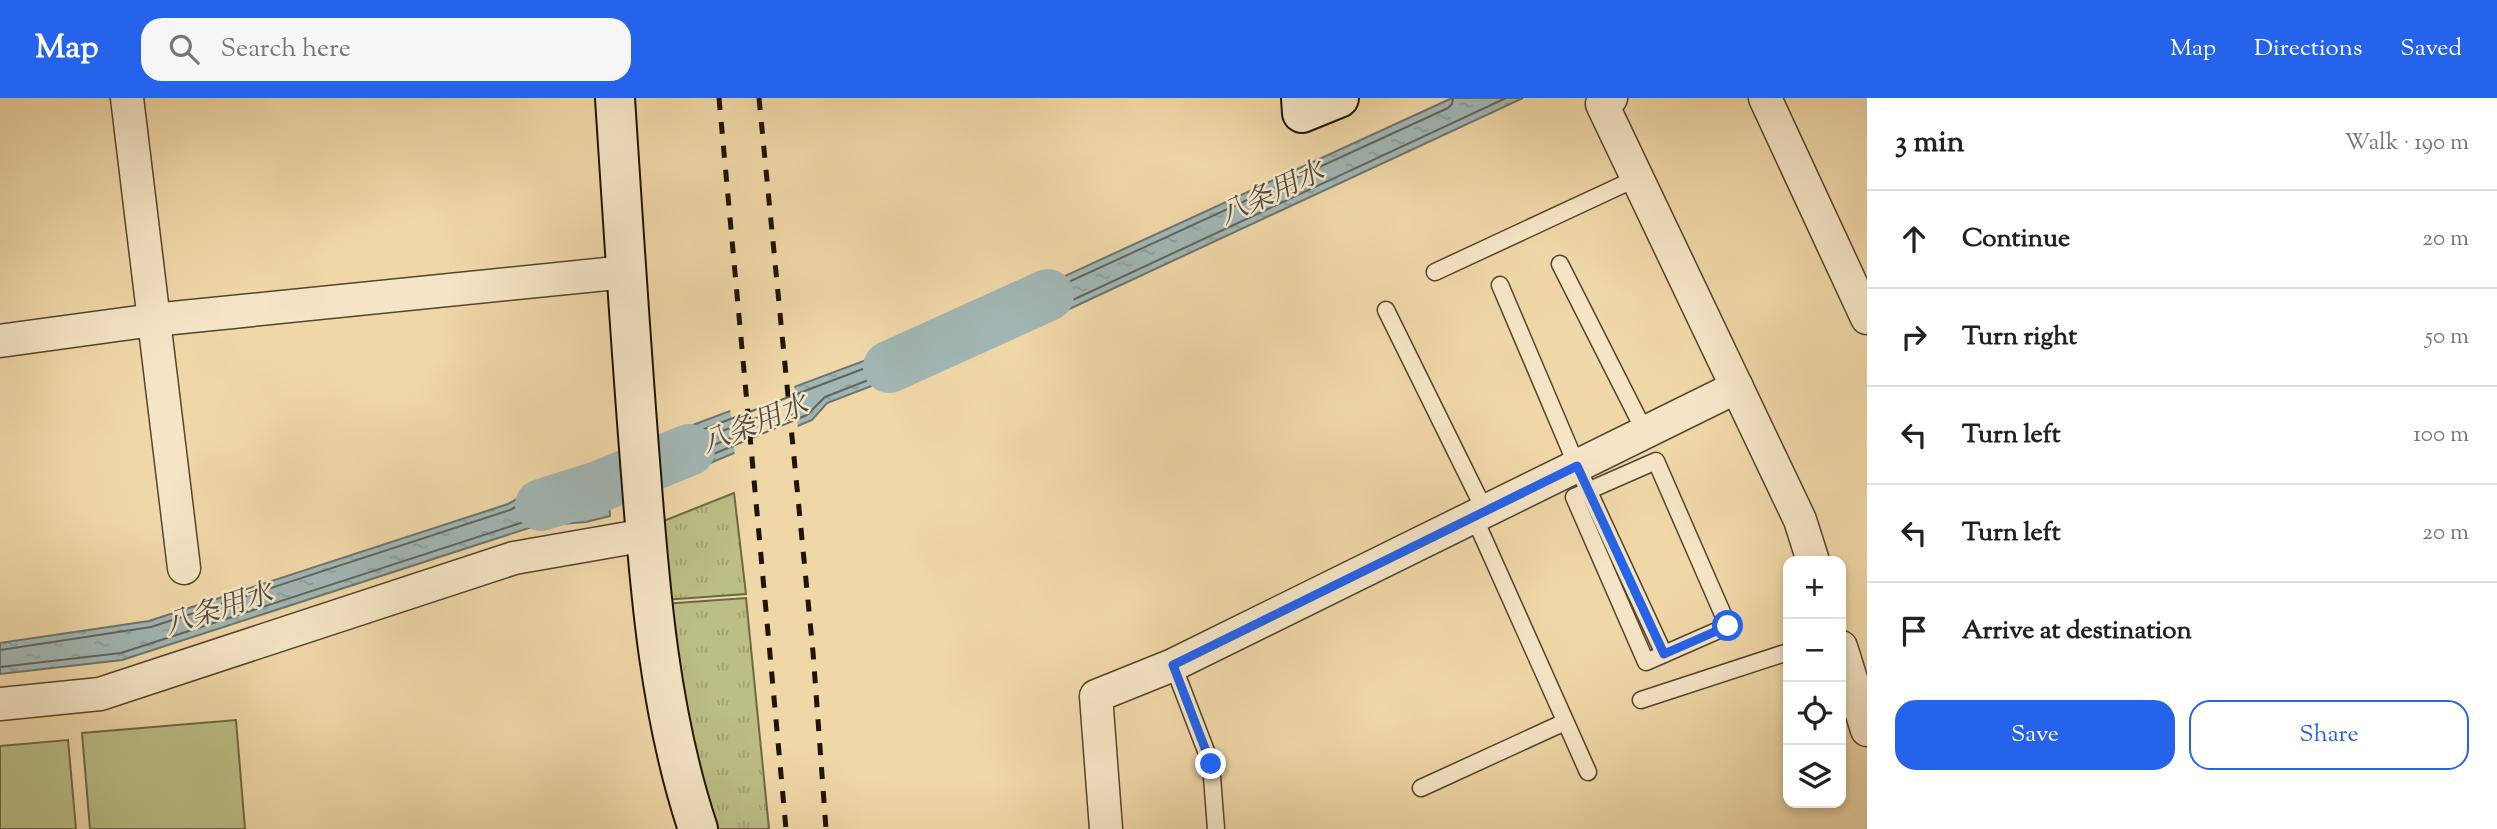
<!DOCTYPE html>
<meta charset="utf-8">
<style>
:root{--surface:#fff;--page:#f6f6f6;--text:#222;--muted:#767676;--line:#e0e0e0;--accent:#2563eb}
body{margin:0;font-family:"Sorts Mill Goudy","Noto Serif JP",serif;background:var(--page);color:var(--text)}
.controls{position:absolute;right:21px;bottom:21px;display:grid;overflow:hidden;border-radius:14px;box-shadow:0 4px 10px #0003}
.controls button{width:63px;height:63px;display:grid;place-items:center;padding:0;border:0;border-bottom:2px solid var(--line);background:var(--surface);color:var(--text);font:35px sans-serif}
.stop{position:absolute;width:21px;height:21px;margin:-16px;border:5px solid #2563eb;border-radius:50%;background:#fff}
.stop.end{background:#2563eb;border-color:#fff;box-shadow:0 2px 7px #0008}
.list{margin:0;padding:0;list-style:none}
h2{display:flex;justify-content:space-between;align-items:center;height:91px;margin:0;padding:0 28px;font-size:30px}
h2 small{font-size:23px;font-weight:400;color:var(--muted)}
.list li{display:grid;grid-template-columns:46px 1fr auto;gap:21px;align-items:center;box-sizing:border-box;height:98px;padding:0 28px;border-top:2px solid var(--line)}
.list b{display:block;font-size:26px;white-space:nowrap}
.list em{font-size:23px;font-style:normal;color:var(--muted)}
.actions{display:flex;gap:14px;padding:21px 28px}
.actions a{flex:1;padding:16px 0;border:2px solid var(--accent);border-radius:21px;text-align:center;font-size:24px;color:var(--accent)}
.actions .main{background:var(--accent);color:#fff}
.icon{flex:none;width:38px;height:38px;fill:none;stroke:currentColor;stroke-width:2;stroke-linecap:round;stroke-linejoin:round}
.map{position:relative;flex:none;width:1867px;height:731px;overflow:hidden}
header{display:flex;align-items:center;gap:42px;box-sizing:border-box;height:98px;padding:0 35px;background:var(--accent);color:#fff}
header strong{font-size:33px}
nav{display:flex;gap:38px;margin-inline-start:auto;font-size:24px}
.search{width:490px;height:63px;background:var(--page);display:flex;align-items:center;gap:18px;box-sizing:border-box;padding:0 24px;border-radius:21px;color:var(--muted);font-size:26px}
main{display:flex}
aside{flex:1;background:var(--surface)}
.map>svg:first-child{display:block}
.grass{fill:url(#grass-tufts);stroke:#6d6946;stroke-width:2}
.garden{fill:#bbbe85;stroke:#6d6946;stroke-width:2}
.water{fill:url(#water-ripples);stroke:#6d756f;stroke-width:2}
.pier{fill:#f0d7a7}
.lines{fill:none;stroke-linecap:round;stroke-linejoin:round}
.shore{stroke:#60655e;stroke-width:2}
.river{stroke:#a1b6b4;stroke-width:52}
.lane-casing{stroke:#53452f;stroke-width:19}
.street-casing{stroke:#53452f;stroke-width:35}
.secondary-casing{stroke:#1f1407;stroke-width:42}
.lane{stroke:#f5e5c6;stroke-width:16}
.street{stroke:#f5e5c6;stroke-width:32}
.secondary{stroke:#f5e5c6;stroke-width:38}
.rail{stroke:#1f1407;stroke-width:5;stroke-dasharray:12 12;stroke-linecap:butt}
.route{stroke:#2563eb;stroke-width:9}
.labels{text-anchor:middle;stroke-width:5;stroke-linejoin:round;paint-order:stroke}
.water-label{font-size:28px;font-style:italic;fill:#4c4d44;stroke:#f5e5c6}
</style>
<header>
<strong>Map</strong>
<div class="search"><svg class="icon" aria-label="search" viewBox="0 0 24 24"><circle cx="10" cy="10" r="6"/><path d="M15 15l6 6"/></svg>Search here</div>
<nav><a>Map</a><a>Directions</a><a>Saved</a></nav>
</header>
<main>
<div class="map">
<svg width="1867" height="731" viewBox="0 0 1867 731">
<defs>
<pattern id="grass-tufts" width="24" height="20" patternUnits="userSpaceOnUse" patternTransform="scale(1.75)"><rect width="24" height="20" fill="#bbbe85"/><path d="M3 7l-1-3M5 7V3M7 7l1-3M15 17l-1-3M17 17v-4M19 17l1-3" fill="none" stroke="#a0a271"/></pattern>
<pattern id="water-ripples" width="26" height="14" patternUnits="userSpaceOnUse" patternTransform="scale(1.75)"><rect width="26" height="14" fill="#a1b6b4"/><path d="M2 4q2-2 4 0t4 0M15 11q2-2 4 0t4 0" fill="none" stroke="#8a9c99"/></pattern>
</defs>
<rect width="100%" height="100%" fill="#f0d7a7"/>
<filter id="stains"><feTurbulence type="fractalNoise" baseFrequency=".00286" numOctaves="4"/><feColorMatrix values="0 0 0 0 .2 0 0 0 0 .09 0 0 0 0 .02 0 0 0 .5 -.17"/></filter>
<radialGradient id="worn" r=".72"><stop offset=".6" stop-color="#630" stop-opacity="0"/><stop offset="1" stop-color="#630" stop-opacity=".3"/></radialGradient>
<!-- grass -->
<g class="grass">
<path d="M734,395L746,496L664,502L656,426Z"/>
<path d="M746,500L769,731H713L663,506Z"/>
</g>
<!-- garden -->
<g class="garden">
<path d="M236,622L245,731H90L82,635Z"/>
<path d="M68,642L76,731H0V648Z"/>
</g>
<!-- water -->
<g class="water">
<path d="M1452,0H1523L1052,219L989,245L978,218Z"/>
<path d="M949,231L960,254L827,305L812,322L656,388L658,340Z"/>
<path d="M607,367L610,418L586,424L535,428L122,562L0,576V545L149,523L508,406L562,376Z"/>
</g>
<!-- pier -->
<path class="pier" d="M794,285L798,332L735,359L730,310Z"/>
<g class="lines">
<!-- shore -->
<g class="shore">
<path d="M1453,0L1452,6L1448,10L990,220L988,223L992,233L996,235L1049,213L1506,0"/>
<path d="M942,241L946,242L949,247L947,251L825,299L807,317L668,375L664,374L667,345Z"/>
<path d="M775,313L780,315L778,320L678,362L673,360L675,351Z"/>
<path d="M589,387L593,390L592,406L544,412L540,410L541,405L567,391Z"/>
<path d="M0,552L151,529L510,412L564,383L597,376L601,379L603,410C587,423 553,419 533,421L121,555L0,569"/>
</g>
<!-- river -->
<g class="river">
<path d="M889,269L1048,197"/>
<path d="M541,407L598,389L689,352"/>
</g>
<defs>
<g id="lane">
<path d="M1560,166L1645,334"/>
<path d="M1435,174L1637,80"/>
<path d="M1500,187L1577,368L1664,556"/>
<path d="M1386,212L1485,413"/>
<path d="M1656,363L1728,528L1646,564L1574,399Z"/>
<path d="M1474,419L1588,674"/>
<path d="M1173,567L1211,666L1216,731"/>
<path d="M1641,602L1788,554"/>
<path d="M1421,690L1565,624"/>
</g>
<g id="street">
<path d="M127,0L184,470"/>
<path d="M1611,0L1602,6L1800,422L1813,463"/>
<path d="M1765,0L1867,220"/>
<path d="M0,243L153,222L626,174"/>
<path d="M1841,549L1867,632"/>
<path d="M0,606L100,596L514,460L646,437"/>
<path d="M1106,731L1096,598L1173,567L1737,289"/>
</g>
<g id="secondary">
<path d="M615,0C623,125 631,251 641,376C650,495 660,617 698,731"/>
<path d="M1301,0L1302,15L1339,0"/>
</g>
</defs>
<!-- lane casing -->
<use href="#lane" class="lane-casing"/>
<!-- street casing -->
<use href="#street" class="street-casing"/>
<!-- secondary casing -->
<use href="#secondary" class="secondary-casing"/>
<!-- lane -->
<use href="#lane" class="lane"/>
<!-- street -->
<use href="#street" class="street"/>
<!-- secondary -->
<use href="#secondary" class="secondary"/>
<!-- rail -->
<g class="rail">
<path d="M719,0L786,731"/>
<path d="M759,0L813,554L826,731"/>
</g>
</g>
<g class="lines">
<!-- route -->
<path class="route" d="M1211,666L1173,567L1577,368L1664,556L1728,528"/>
</g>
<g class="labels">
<!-- water labels -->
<g class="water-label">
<text transform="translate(1271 94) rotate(-25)" y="10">八条用水</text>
<text transform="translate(754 325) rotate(-22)" y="10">八条用水</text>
<text transform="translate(218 510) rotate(-18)" y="10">八条用水</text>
</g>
</g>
<rect width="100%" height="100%" filter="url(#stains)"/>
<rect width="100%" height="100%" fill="url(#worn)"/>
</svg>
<div class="controls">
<button>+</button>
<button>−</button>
<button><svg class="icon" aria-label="locate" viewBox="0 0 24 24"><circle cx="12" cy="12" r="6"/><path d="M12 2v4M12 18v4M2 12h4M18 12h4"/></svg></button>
<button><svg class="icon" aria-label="layers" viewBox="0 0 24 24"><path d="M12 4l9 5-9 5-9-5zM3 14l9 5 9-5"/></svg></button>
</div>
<div class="stop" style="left:1728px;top:528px"></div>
<div class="stop end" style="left:1211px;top:666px"></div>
</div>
<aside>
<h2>3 min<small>Walk · 190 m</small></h2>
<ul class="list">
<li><svg class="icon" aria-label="ahead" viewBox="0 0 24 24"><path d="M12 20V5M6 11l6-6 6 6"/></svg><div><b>Continue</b></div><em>20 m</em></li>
<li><svg class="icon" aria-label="right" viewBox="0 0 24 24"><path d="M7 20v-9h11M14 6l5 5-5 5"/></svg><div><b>Turn right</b></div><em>50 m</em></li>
<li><svg class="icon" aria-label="left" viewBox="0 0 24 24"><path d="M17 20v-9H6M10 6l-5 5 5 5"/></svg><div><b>Turn left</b></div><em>100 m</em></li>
<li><svg class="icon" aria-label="left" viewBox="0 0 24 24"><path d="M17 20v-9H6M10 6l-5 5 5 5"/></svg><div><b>Turn left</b></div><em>20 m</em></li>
<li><svg class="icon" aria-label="arrive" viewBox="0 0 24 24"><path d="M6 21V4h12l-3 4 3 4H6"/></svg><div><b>Arrive at destination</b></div></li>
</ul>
<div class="actions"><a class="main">Save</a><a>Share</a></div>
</aside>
</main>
